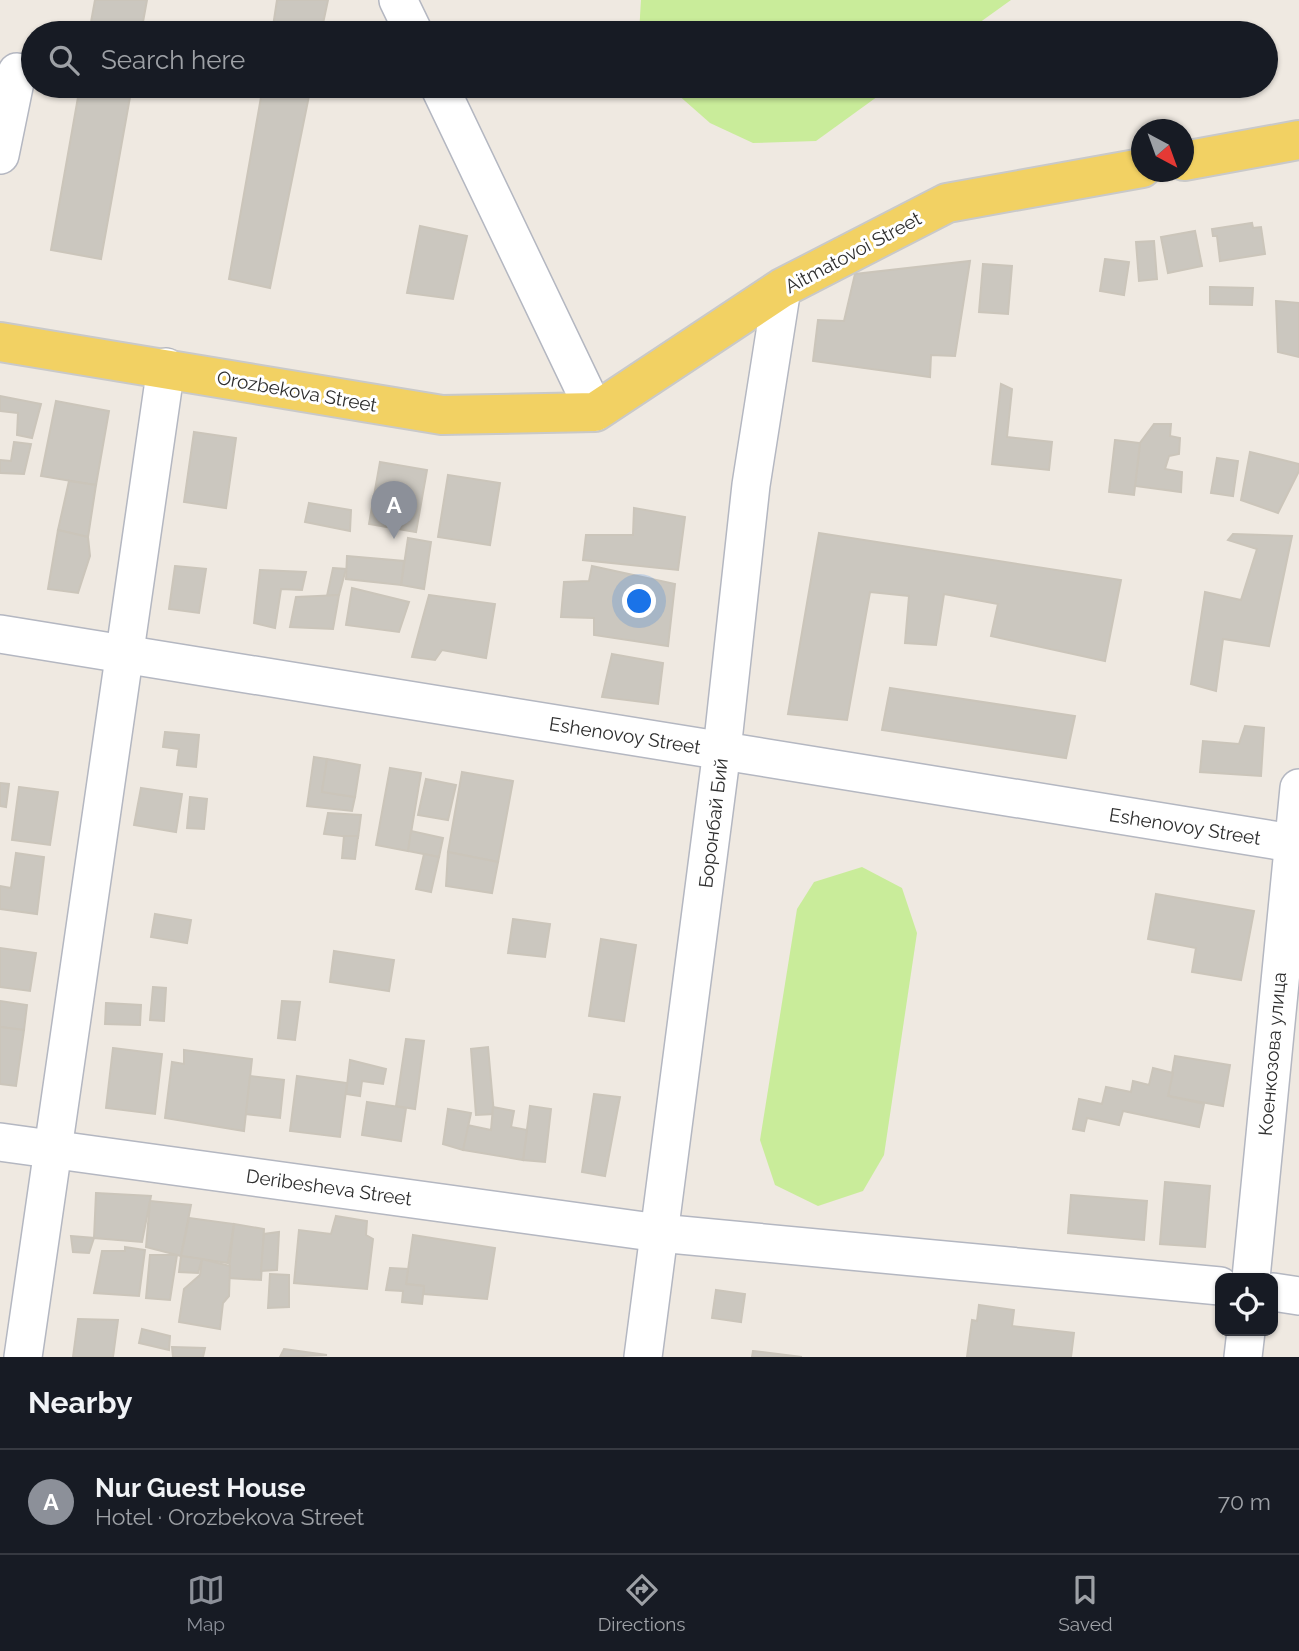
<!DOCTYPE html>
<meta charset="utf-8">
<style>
:root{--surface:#171b24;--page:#242831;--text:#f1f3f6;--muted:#9ea1a6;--line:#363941;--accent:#8c9099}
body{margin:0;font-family:Raleway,sans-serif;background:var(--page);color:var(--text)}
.controls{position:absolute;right:21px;bottom:21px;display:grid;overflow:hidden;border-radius:14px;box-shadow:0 2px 5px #0004}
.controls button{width:63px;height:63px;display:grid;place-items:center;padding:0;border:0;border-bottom:2px solid var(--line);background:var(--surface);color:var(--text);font:35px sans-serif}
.compass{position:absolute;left:1131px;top:119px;width:63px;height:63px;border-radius:50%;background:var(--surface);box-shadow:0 2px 5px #0004;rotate:139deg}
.you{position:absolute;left:640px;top:602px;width:24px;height:24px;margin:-18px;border:5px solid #fff;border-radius:50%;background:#1a73e8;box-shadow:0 0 0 10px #1a73e833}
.badge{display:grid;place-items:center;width:46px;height:46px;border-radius:50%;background:var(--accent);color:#fff;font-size:23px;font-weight:700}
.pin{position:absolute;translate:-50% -58px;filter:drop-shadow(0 2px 4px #0008)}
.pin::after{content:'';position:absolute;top:37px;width:24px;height:21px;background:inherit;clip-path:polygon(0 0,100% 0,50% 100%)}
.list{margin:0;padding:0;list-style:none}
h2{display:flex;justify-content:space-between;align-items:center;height:91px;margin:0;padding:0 28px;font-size:30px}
h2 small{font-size:23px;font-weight:400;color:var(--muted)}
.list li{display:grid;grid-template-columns:46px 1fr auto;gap:21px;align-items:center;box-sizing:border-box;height:105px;padding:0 28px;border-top:2px solid var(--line)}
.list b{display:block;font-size:26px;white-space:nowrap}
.list p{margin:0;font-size:23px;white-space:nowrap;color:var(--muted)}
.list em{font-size:23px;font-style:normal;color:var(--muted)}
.icon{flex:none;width:38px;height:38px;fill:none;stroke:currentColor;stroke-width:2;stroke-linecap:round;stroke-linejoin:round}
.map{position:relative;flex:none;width:1299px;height:1357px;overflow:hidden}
.search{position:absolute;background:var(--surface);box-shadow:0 2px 5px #0004;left:21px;right:21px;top:21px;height:77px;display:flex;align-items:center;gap:18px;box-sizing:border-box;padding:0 24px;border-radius:38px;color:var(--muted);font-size:26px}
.sheet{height:196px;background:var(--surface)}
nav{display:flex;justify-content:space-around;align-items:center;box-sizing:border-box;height:98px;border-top:2px solid var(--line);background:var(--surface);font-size:19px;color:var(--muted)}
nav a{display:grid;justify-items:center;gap:4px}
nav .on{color:var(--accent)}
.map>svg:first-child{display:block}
.pitch{fill:#c9ec9a}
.building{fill:#cbc7bf;stroke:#cbc5ba;stroke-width:2}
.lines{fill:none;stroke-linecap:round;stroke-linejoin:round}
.minor-casing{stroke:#b4b7c1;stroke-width:40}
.major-casing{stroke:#c9c9c9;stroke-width:42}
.minor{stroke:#fff;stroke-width:37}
.major{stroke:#f2d163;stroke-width:38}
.labels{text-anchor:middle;stroke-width:6;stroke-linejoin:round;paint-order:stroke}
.street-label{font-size:19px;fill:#2e2e2e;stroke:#fff}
</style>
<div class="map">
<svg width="1299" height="1357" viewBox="0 0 1299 1357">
<rect width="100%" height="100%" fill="#efe9e1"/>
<!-- pitch -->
<g class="pitch">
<path d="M641,0H1011L965,33H639Z"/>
<path d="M668,86H892L816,141L753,143L710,123Z"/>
<path d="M862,867L902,888L917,933L884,1155L863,1191L818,1206L775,1185L760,1140L797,909L814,882Z"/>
</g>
<!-- building -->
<g class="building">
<path d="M95,0H147L141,33H89Z"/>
<path d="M277,0H328L321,33H272Z"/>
<path d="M80,86H132L101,259L51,250Z"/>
<path d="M263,86H311L270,288L229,279Z"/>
<path d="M1252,223L1253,228L1261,227L1265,254L1220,261L1217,236H1213L1212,229Z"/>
<path d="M420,226L467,236L453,299L407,293Z"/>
<path d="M1195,231L1202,266L1168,273L1161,237Z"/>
<path d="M1154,241L1157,279L1139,281L1136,242Z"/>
<path d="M1105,259L1129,262L1124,295L1100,291Z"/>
<path d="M970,261L955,356L931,355L930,377L813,361L818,320L844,321L855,274Z"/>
<path d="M983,264L1012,266L1008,314L979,312Z"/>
<path d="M1210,287L1253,288L1252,305L1210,304Z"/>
<path d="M1276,301L1299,303V357L1278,352Z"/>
<path d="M1001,384L1012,389L1007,437L1052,442L1049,470L992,464Z"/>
<path d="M0,396L41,404L32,438L17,435L18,413L0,411Z"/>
<path d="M56,401L109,411L96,485L41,476Z"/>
<path d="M1154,424H1171L1170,436L1180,438L1179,454L1169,456L1165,469L1182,472L1181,492L1135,486L1140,443Z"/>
<path d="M194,432L236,438L226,508L184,502Z"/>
<path d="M1115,440L1140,443L1134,495L1109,492Z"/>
<path d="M14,442L31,444L24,474L0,473V460L11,461Z"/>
<path d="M1250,452L1299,464V471L1278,513L1241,500Z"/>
<path d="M1217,458L1238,461L1233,496L1211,493Z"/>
<path d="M380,462L427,470L416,532L369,524Z"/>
<path d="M448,475L500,483L490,545L438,537Z"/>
<path d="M69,481L96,485L88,537L58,530Z"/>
<path d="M309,503L351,510L350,531L305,522Z"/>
<path d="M634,508L685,517L678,570L583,560L586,535H633Z"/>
<path d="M58,530L88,537L90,556L78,593L48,589Z"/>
<path d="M819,533L1121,580L1105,661L991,636L998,604L944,594L936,645L905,643L909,596L870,592L847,720L788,714Z"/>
<path d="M1233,534L1292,536L1269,646L1223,639L1216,691L1191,684L1205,592L1241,600L1257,549L1228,540Z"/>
<path d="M408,538L431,542L424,589L401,585Z"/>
<path d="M347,556L404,561L401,585L346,579Z"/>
<path d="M175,566L206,569L199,613L169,609Z"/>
<path d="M592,566L675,584L668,646L594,635V618L561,617L564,582L589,581Z"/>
<path d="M333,568L346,569L339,595L327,596Z"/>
<path d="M260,570L306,572L302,590L281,589L275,628L254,623Z"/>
<path d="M352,588L409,602L399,632L346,625Z"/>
<path d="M339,595L333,629L290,627L296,597Z"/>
<path d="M429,595L495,604L486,658L442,650L435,660L412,657Z"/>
<path d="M612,654L663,663L658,704L602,697Z"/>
<path d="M890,688L1075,716L1066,758L882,730Z"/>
<path d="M1245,726L1264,728L1261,776L1200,772L1203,741L1239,744Z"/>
<path d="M165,732L199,735L196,767L177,765L179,749L163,747Z"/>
<path d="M314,757L327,759L322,792L355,797L352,811L307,806Z"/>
<path d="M327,759L360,765L355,797L322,792Z"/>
<path d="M390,768L421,773L408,851L376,845Z"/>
<path d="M462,772L513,781L498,862L448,852Z"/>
<path d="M426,779L456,785L448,820L418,815Z"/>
<path d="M0,783L9,784L6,807L0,806Z"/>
<path d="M19,787L58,792L50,845L12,840Z"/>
<path d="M141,788L182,794L176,832L134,825Z"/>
<path d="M190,797L207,799L204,829L187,828Z"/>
<path d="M328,813L361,815L358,838L324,834Z"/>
<path d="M411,831L443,838L439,857L408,851Z"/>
<path d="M344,836H358L355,859L342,858Z"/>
<path d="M448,852L498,862L492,893L446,886Z"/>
<path d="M16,853L44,857L37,914L0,909V886L11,888Z"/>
<path d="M424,854L439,857L431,892L416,889Z"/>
<path d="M1156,894L1254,911L1241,980L1192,972L1196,948L1148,939Z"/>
<path d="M155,914L191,920L187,943L151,937Z"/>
<path d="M513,919L550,924L545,957L508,953Z"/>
<path d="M601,939L636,945L624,1021L589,1016Z"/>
<path d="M0,948L36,953L30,991L0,987Z"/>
<path d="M334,951L394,960L389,991L330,982Z"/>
<path d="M153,987L166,988L164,1021L150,1020Z"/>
<path d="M0,1001L27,1005L24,1030L0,1027Z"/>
<path d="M282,1001L300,1002L295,1040L278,1038Z"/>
<path d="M106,1003L141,1005L140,1025L105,1024Z"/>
<path d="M0,1027L24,1030L16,1086L0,1084Z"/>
<path d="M406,1039L424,1041L415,1109L396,1106Z"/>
<path d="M488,1047L494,1114L476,1115L471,1049Z"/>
<path d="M113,1048L162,1054L155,1114L106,1108Z"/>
<path d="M184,1050L252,1059L244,1131L165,1118L172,1062L184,1064Z"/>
<path d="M1175,1056L1230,1065L1223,1106L1168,1096Z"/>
<path d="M350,1060L386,1069L383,1084L362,1081L360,1096L346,1094Z"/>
<path d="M1153,1068L1173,1073L1168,1096L1204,1104L1199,1127L1123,1111L1119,1125L1087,1118L1084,1131L1073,1129L1079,1099L1102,1104L1106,1087L1131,1092L1133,1081L1149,1085Z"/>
<path d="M250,1076L284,1080L280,1118L246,1114Z"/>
<path d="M297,1076L347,1083L340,1137L290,1131Z"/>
<path d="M594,1094L620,1097L605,1176L582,1172Z"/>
<path d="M367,1102L406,1108L401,1141L362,1135Z"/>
<path d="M530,1106L551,1109L545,1162L523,1160Z"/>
<path d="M493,1107L514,1111L511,1127L527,1130L523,1160L463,1150L467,1125L491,1130Z"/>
<path d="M448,1109L471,1113L463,1150L443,1144Z"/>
<path d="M1165,1182L1210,1186L1205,1247L1160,1244Z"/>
<path d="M96,1193L151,1196L142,1242L94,1238Z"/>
<path d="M1071,1195L1147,1201L1144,1240L1068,1233Z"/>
<path d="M150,1201L191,1205L181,1256L146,1247Z"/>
<path d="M336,1216L367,1221L366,1235L373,1239L367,1289L294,1283L299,1230L331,1234Z"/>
<path d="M189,1218L234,1224L228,1263L181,1256Z"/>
<path d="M234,1224L264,1229L261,1280L228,1278Z"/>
<path d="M279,1232L277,1270L261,1271L264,1234Z"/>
<path d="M413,1235L495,1248L487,1299L424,1294V1286L406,1284Z"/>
<path d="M71,1236L94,1238L89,1253L73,1252Z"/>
<path d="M125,1247L145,1250L139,1296L94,1293L102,1251H125Z"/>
<path d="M150,1255H177L170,1300L146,1298Z"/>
<path d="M181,1256L202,1259L198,1273L179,1272Z"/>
<path d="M202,1259L230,1266L229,1296L223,1303L220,1329L179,1322L184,1289L200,1275Z"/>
<path d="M390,1268L408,1269L406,1284L424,1286L422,1304L402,1302L403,1291L386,1290Z"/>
<path d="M270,1274L289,1275V1307L268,1308Z"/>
<path d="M716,1290L745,1294L741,1322L712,1318Z"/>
<path d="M979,1305L1014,1310L1012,1326L1074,1333L1071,1357H967L972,1320L977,1321Z"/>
<path d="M78,1319L118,1320L113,1357H73Z"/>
<path d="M142,1329L170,1336L169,1350L139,1343Z"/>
<path d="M172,1347L205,1348L203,1357H173Z"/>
<path d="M284,1349L327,1355L280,1357Z"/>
<path d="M753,1351L802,1357H752Z"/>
</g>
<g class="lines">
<defs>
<g id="minor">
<path d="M398,0L414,33"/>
<path d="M439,86L595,412"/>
<path d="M0,155L17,72"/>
<path d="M0,634L1292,843"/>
<path d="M0,1142L659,1233L1220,1286"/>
<path d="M1251,1278L1299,788"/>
<path d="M1273,1292L1299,1296"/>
<path d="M23,1357L166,367"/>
<path d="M643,1357L722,750L751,485L782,288"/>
<path d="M1243,1357L1246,1331"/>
</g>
<g id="major">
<path d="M1184,161L1299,140"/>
<path d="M0,342L442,415L595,412L782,288L947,203L1142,168"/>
</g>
</defs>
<!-- minor casing -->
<use href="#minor" class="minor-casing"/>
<!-- major casing -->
<use href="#major" class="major-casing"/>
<!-- minor -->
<use href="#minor" class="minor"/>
<!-- major -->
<use href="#major" class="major"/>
</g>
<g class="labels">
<!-- street labels -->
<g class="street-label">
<text transform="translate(853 252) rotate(-28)" y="7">Aitmatovoi Street</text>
<text transform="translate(297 391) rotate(10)" y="7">Orozbekova Street</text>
<text transform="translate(625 735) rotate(9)" y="7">Eshenovoy Street</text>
<text transform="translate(713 823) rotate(-83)" y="7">Боронбай Бий</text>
<text transform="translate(1185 826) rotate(9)" y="7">Eshenovoy Street</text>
<text transform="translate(1272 1054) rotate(-85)" y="7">Коенкозова улица</text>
<text transform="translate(329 1187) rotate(8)" y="7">Deribesheva Street</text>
</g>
</g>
</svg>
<div class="controls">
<button><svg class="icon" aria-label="locate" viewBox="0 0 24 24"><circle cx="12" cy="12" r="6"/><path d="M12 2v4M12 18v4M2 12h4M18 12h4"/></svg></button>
</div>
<svg class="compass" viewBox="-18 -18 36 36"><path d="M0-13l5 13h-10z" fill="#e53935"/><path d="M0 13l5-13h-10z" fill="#9ea1a6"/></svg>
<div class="you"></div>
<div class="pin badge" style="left:394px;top:539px">A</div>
<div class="search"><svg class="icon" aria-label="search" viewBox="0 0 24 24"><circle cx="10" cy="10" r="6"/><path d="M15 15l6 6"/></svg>Search here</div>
</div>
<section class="sheet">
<h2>Nearby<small></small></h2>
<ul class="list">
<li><span class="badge">A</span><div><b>Nur Guest House</b><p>Hotel · Orozbekova Street</p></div><em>70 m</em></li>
</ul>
</section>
<nav>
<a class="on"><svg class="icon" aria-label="map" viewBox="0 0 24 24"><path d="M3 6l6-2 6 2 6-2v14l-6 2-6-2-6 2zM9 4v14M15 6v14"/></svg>Map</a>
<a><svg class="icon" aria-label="directions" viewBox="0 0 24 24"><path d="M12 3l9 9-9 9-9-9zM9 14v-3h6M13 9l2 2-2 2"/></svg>Directions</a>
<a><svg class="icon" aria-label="saved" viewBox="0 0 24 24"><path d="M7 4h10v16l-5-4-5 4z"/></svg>Saved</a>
</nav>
